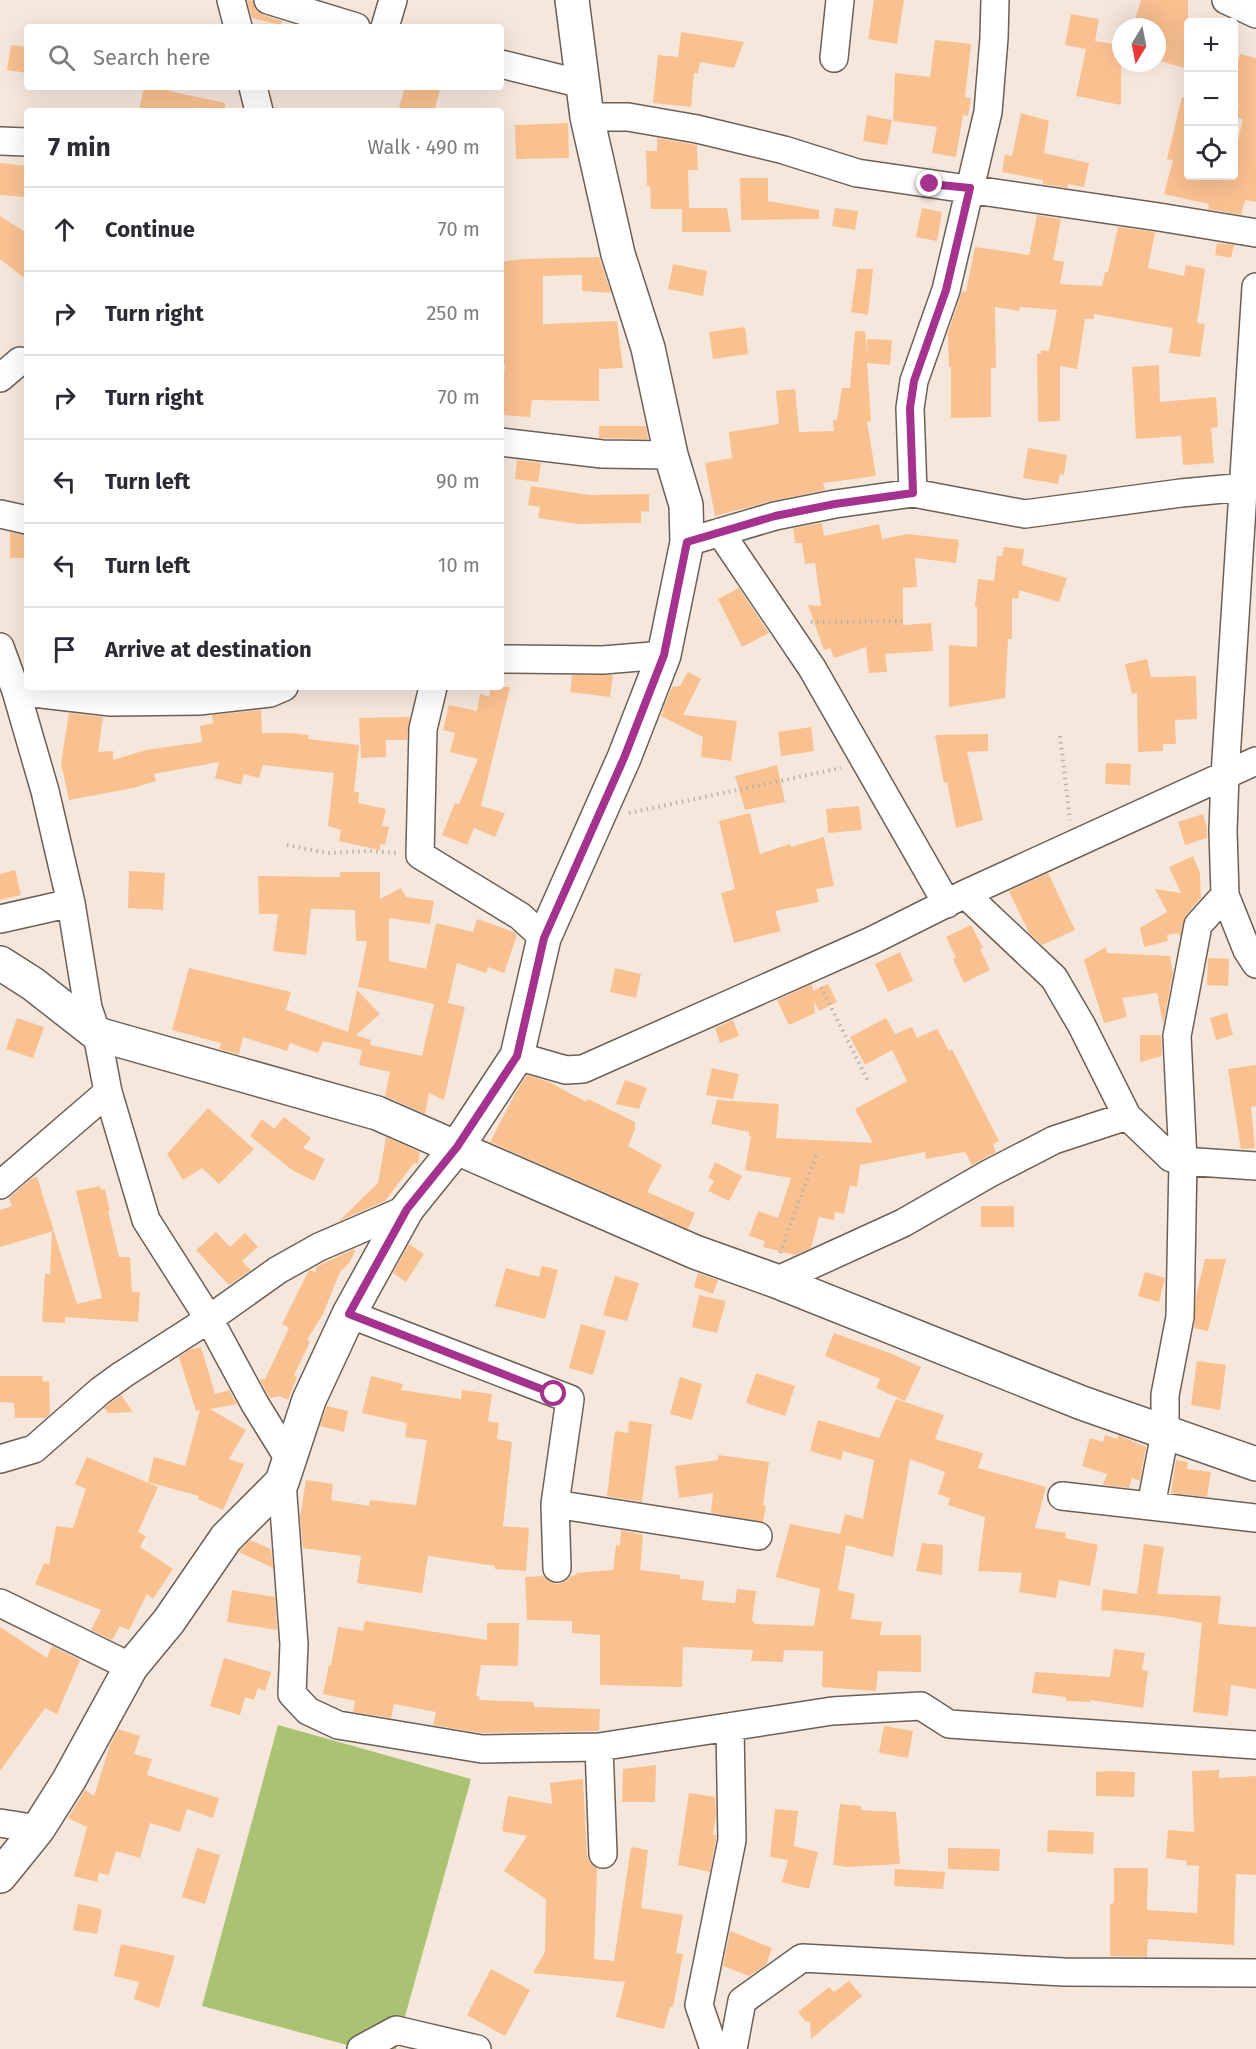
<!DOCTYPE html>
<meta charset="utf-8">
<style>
body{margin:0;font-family:"Fira Sans",sans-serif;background:#f2f2f3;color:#2b2b33}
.controls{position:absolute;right:18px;top:18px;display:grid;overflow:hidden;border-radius:6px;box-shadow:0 6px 24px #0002}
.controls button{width:54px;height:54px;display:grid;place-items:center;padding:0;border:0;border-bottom:2px solid #e1e1e2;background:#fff;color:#2b2b33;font:30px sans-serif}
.compass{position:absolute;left:1112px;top:18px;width:54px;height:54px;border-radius:50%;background:#fff;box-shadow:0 6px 24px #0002;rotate:190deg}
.stop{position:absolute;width:18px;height:18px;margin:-14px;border:4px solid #a4328e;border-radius:50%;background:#fff}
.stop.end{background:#a4328e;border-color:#fff;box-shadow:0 2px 6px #0008}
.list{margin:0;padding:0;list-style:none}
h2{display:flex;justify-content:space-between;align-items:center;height:78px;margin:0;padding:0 24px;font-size:26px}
h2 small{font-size:20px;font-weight:400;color:#7c7c81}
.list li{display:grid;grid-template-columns:39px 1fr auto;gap:18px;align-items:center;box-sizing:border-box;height:84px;padding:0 24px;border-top:2px solid #e1e1e2}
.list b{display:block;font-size:22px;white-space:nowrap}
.list em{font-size:20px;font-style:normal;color:#7c7c81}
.icon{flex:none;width:33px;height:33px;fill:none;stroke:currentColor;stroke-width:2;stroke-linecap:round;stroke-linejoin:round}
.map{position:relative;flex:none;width:1256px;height:2049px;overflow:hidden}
.search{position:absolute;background:#fff;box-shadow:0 6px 24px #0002;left:24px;top:24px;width:480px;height:66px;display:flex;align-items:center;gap:15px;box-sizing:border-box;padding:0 21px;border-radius:6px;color:#7c7c81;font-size:22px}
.panel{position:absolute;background:#fff;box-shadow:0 6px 24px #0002;left:24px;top:108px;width:480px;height:582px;border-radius:6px}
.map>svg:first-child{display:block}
.green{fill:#a9c372}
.building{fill:#fac190}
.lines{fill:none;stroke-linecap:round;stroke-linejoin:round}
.minor-casing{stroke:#6c6056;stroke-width:30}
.tertiary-casing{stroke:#6c6056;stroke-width:36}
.path{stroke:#bcb0a7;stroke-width:4;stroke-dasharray:1.5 4.5;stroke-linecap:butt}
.minor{stroke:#fff;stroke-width:27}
.tertiary{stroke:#fff;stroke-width:33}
.route{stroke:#a4328e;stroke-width:8}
</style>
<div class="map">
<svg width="1256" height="2049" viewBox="0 0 1256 2049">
<rect width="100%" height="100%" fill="#f6e7dc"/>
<path class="green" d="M278,1725L471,1779L396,2049H362L202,2006Z"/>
<path class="building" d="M247,0L253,1L256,10L263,15L282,21L281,25L252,18Z
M874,0H904L897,44L868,39Z
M1141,0H1188V69L1157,60V27H1133Z
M1071,14L1099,19L1095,41L1121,45V105L1076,96L1086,49L1065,45Z
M681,32L744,42L734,68L700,62L698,73H694L691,107L653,103L658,55L678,57Z
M935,40L971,44L965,97L971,98L968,116L963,115L956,157L932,153L937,127L893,121L895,73L930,77Z
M11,45L27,47V73L7,70Z
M1240,54L1256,58V202L1245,200L1241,215L1208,209L1209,204L1164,194L1173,160L1167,159L1182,97L1188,98V176H1233V161L1243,119L1236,118L1239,105L1233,103V83Z
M144,87H170L169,91L225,103V111H139Z
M405,87H441L434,111H398Z
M1021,113L1049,121L1044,153L1089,163L1084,187L1068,184L1067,188L1043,184V180L1002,172L1005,155L1012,156Z
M867,115L892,120L887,145L863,141Z
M568,123L569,158L516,159L515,125Z
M657,138L697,145L698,170H688L689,208H727L731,232H682V209H651L650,186H647L646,151H657Z
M0,163L27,166V197L0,195Z
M740,178H768V201L819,210V219L741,220Z
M835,208L858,211L855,230L832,226Z
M922,208L942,212L937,241L916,237Z
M1037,215L1061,219L1053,260L1064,262L1060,284L1102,286L1105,272H1108L1118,227L1155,232L1148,268L1184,276L1186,265L1205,269L1197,323L1205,324L1200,357L1169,353L1173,328L1094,314V319H1085L1077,369L1060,366V421L1038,422L1037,354H1041V350L1049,351L1057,310L1020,307L1019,311L995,307L996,368H991V417L951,418V367H949L948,336H947L962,291L966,292L975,247L1029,255Z
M0,216L27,233V280L0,259Z
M1217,243L1234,245L1231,258L1215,255Z
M599,257L611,293L582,291V275L543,276V324L617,321L623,368L599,369V401L532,400L530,417L501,415L505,365H502L501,352V262L522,259Z
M673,264L707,271L703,296L668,289Z
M857,269H873L868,315L851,312Z
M745,327L748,354L713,359L709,332Z
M855,331H865L867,352V339L892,340L890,365L867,363L871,421L867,422L876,476L823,483L825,490L772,501L715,516L705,463L732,458L729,432L779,424L776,391L795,389L799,432L834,431L833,420H837L842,388H850Z
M1159,365L1160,402L1216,397L1218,427L1211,428L1214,463L1183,465L1181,436L1136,439L1132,367Z
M599,426H646L648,439L599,438Z
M1028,448L1067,455L1064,475L1060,474L1058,484L1023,478Z
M517,460L541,463L538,482L515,479Z
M531,486L589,495L649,494V512L641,511V523L577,524L538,518L540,507L528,505Z
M822,523L824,536L879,524L882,539L908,534L959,540L956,563L915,558L917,587L903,588V625L931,623L933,651L885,654L887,672L869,673L866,647L834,658L830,648L824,650L808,605L821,606L815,563L805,564L802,543H795L793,528Z
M10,532L27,535V558H10Z
M1004,547L1024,549L1022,565L1067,578L1059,602L1019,590L1018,599L1012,598V639H1008L1005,698L949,707V645L977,647V607L975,606L978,579L994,581L997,556H1002Z
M739,588L769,633L742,647L718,599Z
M1147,659L1151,677L1196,676L1197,719L1175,720L1176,744H1163V751L1138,752L1137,693L1132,694L1125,664Z
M688,672L701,679L683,715L737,721L731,761L701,757L703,737L661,716L662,713L665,712L662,711L672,687L680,686Z
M572,675H613L610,697L570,692Z
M491,687H510L481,806L505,813L495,837L474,828L467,845L442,835L455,803L459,804L478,759L450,752L455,733L443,730L449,705L477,711L480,694L489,697Z
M261,710L262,733H290L309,735L308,739L359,745L354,792H359L358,803L386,809L382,826L389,827L385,845L380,844V850L339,841L341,830L328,826L334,773L263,765L259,778L244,774L241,785L215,778L219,762L154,774L156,781L133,788L69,800L61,763L69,713L103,717L98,752L113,751V760L146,750L202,742L200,726L213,723L212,715Z
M410,717L407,740H386V757L361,758L359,718Z
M811,727L814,751L781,756L778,732Z
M988,734V751L967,752L983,820L956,828L947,782L944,783L935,735Z
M1106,763L1131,764L1130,785L1105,784Z
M777,765L785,802L745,810L735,776Z
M859,806L862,830L828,833L826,809Z
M750,813L760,854L790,844L791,847L824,837L834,886L816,889L819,902L775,911L781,931L734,943L721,893L735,889L719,821Z
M1203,814L1207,828V838L1185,845L1178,822Z
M1193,856L1200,873L1201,898L1186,915L1180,937L1178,933L1167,935L1168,941L1144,947L1140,928L1167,912L1155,889L1181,893L1169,867Z
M15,870L21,895L0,900V874Z
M129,871L165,873L163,910L128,908Z
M340,872H380V899L401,888L406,897L434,901L430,924L389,918V961L426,969L436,923L473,932L477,919L514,932L517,935L504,973L488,967L486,973L457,963L448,1003L465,1007L444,1100L429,1093L425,1114L385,1096L390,1072L359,1065L362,1050L323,1041L318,1053L290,1043L287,1051L243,1037L239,1054L219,1049L221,1043L172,1030L189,968L291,992L286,1010L348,1032L357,990L380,1014L356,1035L371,1040L370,1045L422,1056L434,1004L358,987L367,941H356L355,910L311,909L306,955L273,951L278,914H259L258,876L340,877Z
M1048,873L1075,930L1042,945L1029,933L1009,891Z
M971,925L983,948L980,949L990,970L964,983L953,959L956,958L946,937Z
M1106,947L1107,953L1170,956L1173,973L1163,1024L1157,993L1122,998L1127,1017L1104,1023L1084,960Z
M900,952L913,981L888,992L875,964Z
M1208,958L1229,959L1228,986L1207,985Z
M615,968L641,974L636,998L610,992Z
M812,984L813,991L828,984L837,1002L819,1011L814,1001L815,1013L789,1025L777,1000Z
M1227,1013L1233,1035L1216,1040L1210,1018Z
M17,1018L44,1027L33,1058L6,1049Z
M886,1018L895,1034L912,1027L917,1038L937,1029L949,1051L952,1049L999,1141L993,1144L996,1152L972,1165L965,1152L926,1159L925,1152L860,1165L857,1187L850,1185L844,1214L835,1212L834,1220L819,1217L811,1248L795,1255L763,1247L765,1241L749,1236L758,1211L778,1218L791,1178L745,1170L751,1136H749V1132L711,1124L717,1100L779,1104L776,1138L873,1143L855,1109L907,1081L892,1050L865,1065L850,1037Z
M733,1020L739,1036L720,1043L715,1028Z
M1140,1035H1161L1162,1056L1140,1062Z
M1256,1065V1106L1251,1107L1255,1148L1241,1149L1228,1069Z
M712,1068L739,1074L733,1099L706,1095Z
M527,1075L549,1082L586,1102L588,1099L635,1122V1129L628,1146L662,1165L647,1192L695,1213L688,1229L490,1142L516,1092Z
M625,1080L647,1088L639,1109L616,1104Z
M208,1108L254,1149L219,1184L202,1168L183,1180L167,1154Z
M284,1117L311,1138L303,1148L325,1159L314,1181L292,1170L250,1136L262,1119L274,1129Z
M386,1137L420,1152L418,1164L414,1163L385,1201L339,1221L378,1183Z
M715,1162L742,1176L729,1201L708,1191L714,1181L708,1178Z
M37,1177L54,1231L0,1247V1210L12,1206L9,1198L31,1179Z
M100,1186L101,1190L105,1189L110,1211H108L119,1257H130L132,1292H140L138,1322L65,1317V1323L42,1322L45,1274H50L52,1232H54L77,1304L102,1298L76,1191Z
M981,1206H1014V1227H981Z
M216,1232L230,1247L245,1233L258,1247L242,1261L251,1270L229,1285L196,1250Z
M409,1244L424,1254L406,1282L393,1273Z
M354,1249L355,1251L350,1262L340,1272L323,1314L307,1340L310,1342L294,1375L297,1377L288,1400L279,1396L270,1398L260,1380L265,1379L289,1328L282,1324L309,1270L316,1272V1267Z
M1205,1259H1226L1208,1331L1194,1328L1196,1296Z
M542,1266L558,1270L545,1319L495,1306L506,1268L539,1277Z
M1145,1272L1165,1278L1159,1302L1138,1296Z
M698,1273L718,1280L713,1294L694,1287Z
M615,1276L639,1283L627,1321L603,1315Z
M699,1295L726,1301L717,1333L692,1327Z
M581,1324L606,1331L593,1375L569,1368Z
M834,1333L892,1354L921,1367L905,1401L876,1388L880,1379L825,1356Z
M201,1347L215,1394L229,1390L237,1404L210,1409L246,1430L229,1459L244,1464L223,1510L198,1499L199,1496L148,1482L154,1457L185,1466L200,1410L196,1411L179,1357L189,1350Z
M1197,1361L1226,1365L1220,1410L1191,1405Z
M756,1373L795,1386L785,1416L746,1403Z
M0,1376H42L43,1382L49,1381L50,1414L45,1418H15L14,1403L0,1402Z
M371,1376L403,1384L401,1390L461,1399L462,1390L492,1394L488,1421L499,1423L497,1439L512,1442L503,1526L529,1528L526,1571L495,1569V1566L428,1556L422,1593L357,1583L361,1556L303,1548L300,1517L306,1480L333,1484L331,1500L369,1506L370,1500L416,1505L427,1440L405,1437L407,1423L362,1413Z
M680,1377L702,1384L692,1420L670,1414Z
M121,1395L133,1412L108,1413L104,1408Z
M896,1399L944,1415L935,1439L983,1453L978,1468L1046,1487L1035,1528L1066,1533L1065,1538L1098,1545L1090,1586L1059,1580L1056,1598L1019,1592L1022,1573L978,1571L985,1517L948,1505L950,1498L938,1494L945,1472L910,1459L893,1557L846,1545L838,1590L855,1594L851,1619L882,1622L880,1635H921V1672L878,1671L876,1691L822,1687L823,1651L784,1650L783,1662L751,1661L753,1650L683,1647L682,1687L600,1685V1635L572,1633V1621L527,1620L525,1577L544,1576L550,1582L558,1584L566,1581L571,1576L577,1575L576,1573L613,1570L616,1545L620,1546L621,1530L643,1535L640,1570L680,1575V1579L704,1581L702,1600L735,1603L737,1589L756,1591L752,1621H754V1624L814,1626L820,1589L776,1577L790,1524L840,1534L845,1514L863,1519L874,1460L843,1451L841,1460L810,1451L818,1420L879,1438Z
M327,1406L348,1411L344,1432L320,1426Z
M629,1421L652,1424L642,1502L607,1496L615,1431L628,1433Z
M1105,1435L1117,1439L1118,1435L1146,1447L1140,1481L1132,1478L1129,1488L1103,1485L1107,1474L1082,1466L1090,1438L1103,1442Z
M718,1455L769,1462L763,1505L766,1506L763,1522L711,1513L713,1493L679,1498L675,1466L718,1460Z
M87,1457L158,1487L138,1532L146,1536L140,1547L173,1569L153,1599L147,1594L129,1630L120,1626L112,1640L91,1630L101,1610L35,1584L44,1563L49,1565L56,1526L73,1528L86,1489L75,1484Z
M1176,1460L1188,1462L1187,1469L1211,1472L1207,1497L1171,1493Z
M250,1540L271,1549L273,1568L239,1552Z
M922,1543L943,1545L942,1575L916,1571Z
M1144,1544L1164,1547L1157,1594L1221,1596L1218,1624L1256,1627V1689L1231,1685L1228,1716L1193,1712L1202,1623L1163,1616L1101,1610L1103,1589L1137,1594Z
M232,1590L275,1597L277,1630L227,1622Z
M365,1621L487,1640V1623H519L518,1666L481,1665L476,1696L480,1697L479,1700L534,1702V1707L600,1709L599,1731L480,1733L433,1725L436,1712L394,1704L391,1718L353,1712L355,1701L323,1694L329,1665H331L338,1627L363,1631Z
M0,1627L47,1658L52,1646L80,1660L57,1714L45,1708L0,1771Z
M1114,1649L1145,1653L1142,1670L1148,1671L1143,1708L1090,1700V1702L1066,1701V1697L1032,1693L1035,1672L1110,1677Z
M224,1658L271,1672L265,1691L258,1688L254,1700L245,1697L240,1715L210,1706Z
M884,1726L913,1731L908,1758L879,1753Z
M118,1729L140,1736L134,1754L152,1759L147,1775L219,1798L213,1818L187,1809L180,1832L150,1823L140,1858L116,1851L109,1875L99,1873L97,1882L74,1876L87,1827L68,1818L85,1790L94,1796L110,1745Z
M656,1765L655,1802H622L623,1769Z
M1219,1770V1778L1256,1776V1875L1236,1874L1234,1945L1148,1939L1147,1957L1110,1956V1904L1114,1903V1868H1148L1147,1910L1197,1913L1199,1866L1186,1865L1187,1861L1166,1858L1168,1830L1194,1832L1192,1771Z
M1108,1771L1135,1772L1134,1797L1096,1796V1772Z
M583,1779L587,1855L590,1863L597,1868L594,1959L614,1961L631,1847L648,1850L641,1908L683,1915L676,1953L683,1954L673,2007H670L664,2029L616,2017L625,1982L533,1973L545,1952L546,1899L504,1871L527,1836L502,1831L508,1796L552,1804L550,1783Z
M689,1793L715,1797L716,1815L713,1835H716V1839L710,1872L678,1865Z
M840,1804L861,1806V1810L896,1812L900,1864L847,1867L833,1865Z
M775,1809L798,1811L794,1846L818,1852L809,1889L782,1882L788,1860L770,1857Z
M1048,1830L1094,1832L1093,1854L1047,1852Z
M197,1848L220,1855L205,1904L182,1897Z
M948,1848L1000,1849L999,1871L948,1869Z
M895,1869L945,1872L943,1889L894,1886Z
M78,1904L102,1909L97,1934L73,1930Z
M730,1931L772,1948L766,1965L749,1976L723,1966Z
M121,1944L175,1956L159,2008L134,1999L139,1982L114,1976Z
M491,1969L530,1990L505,2036L467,2015Z
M849,1981L862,1996L811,2039L810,2022H806L798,2012L829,1987L834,1992Z"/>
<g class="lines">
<defs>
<path id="minor" d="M231,0L238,27
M268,0L356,27
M1226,0L1256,14
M385,27L393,0
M834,58L840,0
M501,64L582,84
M253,87L259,111
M587,117H628L697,129L784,150L857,173L1159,217L1256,233
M0,141L27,142
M0,378L20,361L27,362
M501,442L602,454L671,455
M913,493L910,408L914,381L946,290L988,112L994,38L995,0
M0,514L27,520
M720,532L812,668L947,904
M687,542L775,516L835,504L913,493L1025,514L1181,493L1256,486
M0,647L16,691L45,791L71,903L88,1008L97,1034L108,1092L146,1220L209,1319L255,1404L289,1459
M501,659L603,660L664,655
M433,687L423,729L420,855L520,916L544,938
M16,691L111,702L199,701L270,693L284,687
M965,894L1054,978L1082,1026L1127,1116L1171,1158L1183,1161L1256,1166
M1225,895L1247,950L1256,964
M0,919L71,903
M517,1056L566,1070L583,1069L871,941L965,894L1256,761
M0,1185L108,1092
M776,1281L903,1223L990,1173L1054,1140L1127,1116
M349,1314L570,1399L555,1504L557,1568
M0,1459L34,1449L100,1391L122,1375L209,1319L278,1270L319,1247L407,1209
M282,1482L294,1644L292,1694L308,1711L338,1725L482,1749L599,1747L832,1711L921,1706L949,1724L1256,1745
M1062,1496L1256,1518
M555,1504L758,1536
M1151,1506L1165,1433V1395L1180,1317L1183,1161L1177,1036L1198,925L1225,895L1223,831L1225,775L1256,287
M0,1603L131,1667
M599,1747L603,1854
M0,1823L38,1829
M361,2049L396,2030L477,2049
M714,2049L699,2005L732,1840L730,1727
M733,2049L742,2001L802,1958L1064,1972L1256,1973"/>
<path id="tertiary" d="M0,963L33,984L97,1034L377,1113L695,1252L776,1281L1082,1403L1256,1464
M0,1876L38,1829L69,1780L131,1667L169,1621L226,1538L282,1482L309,1400L349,1314L407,1209L457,1147L517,1056L544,938L624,758L664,655L687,542L686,505L671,455L648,348L618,254L587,117L572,0"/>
</defs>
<use href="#minor" class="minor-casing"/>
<use href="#tertiary" class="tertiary-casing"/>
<path class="path" d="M811,622L906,621
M1060,736L1070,820
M629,813L841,768
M287,845L327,853L370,851L398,853
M821,987L869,1083
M780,1253L817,1153"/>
<use href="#minor" class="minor"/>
<use href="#tertiary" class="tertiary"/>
</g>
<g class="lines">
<path class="route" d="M554,1394L349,1314L407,1209L457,1147L517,1056L544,938L624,758L664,655L687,542L775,516L835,504L913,493L910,408L914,381L946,290L970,188L930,184"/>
</g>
</svg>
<div class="controls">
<button>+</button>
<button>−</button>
<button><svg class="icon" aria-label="locate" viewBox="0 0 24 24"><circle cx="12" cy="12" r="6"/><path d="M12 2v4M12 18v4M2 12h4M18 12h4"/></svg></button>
</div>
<svg class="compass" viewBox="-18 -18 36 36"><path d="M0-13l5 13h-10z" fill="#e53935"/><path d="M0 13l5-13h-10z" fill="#7c7c81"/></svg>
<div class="stop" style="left:554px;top:1394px"></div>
<div class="stop end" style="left:930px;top:184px"></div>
<div class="search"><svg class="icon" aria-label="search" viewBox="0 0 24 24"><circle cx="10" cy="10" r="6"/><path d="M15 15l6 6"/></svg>Search here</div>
<section class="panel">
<h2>7 min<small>Walk · 490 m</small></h2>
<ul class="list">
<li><svg class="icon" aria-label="ahead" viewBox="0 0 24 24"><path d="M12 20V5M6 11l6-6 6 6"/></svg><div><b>Continue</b></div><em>70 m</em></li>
<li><svg class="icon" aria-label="right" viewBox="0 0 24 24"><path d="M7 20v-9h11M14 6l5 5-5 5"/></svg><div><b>Turn right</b></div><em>250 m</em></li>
<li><svg class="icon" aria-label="right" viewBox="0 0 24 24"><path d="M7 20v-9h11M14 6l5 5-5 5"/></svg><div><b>Turn right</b></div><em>70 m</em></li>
<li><svg class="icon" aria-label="left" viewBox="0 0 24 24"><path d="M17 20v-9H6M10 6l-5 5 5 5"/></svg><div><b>Turn left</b></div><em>90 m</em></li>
<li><svg class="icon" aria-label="left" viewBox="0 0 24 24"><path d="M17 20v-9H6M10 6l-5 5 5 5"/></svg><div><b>Turn left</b></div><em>10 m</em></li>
<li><svg class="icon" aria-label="arrive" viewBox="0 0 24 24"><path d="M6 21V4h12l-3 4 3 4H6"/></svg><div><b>Arrive at destination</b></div></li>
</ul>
</section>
</div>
